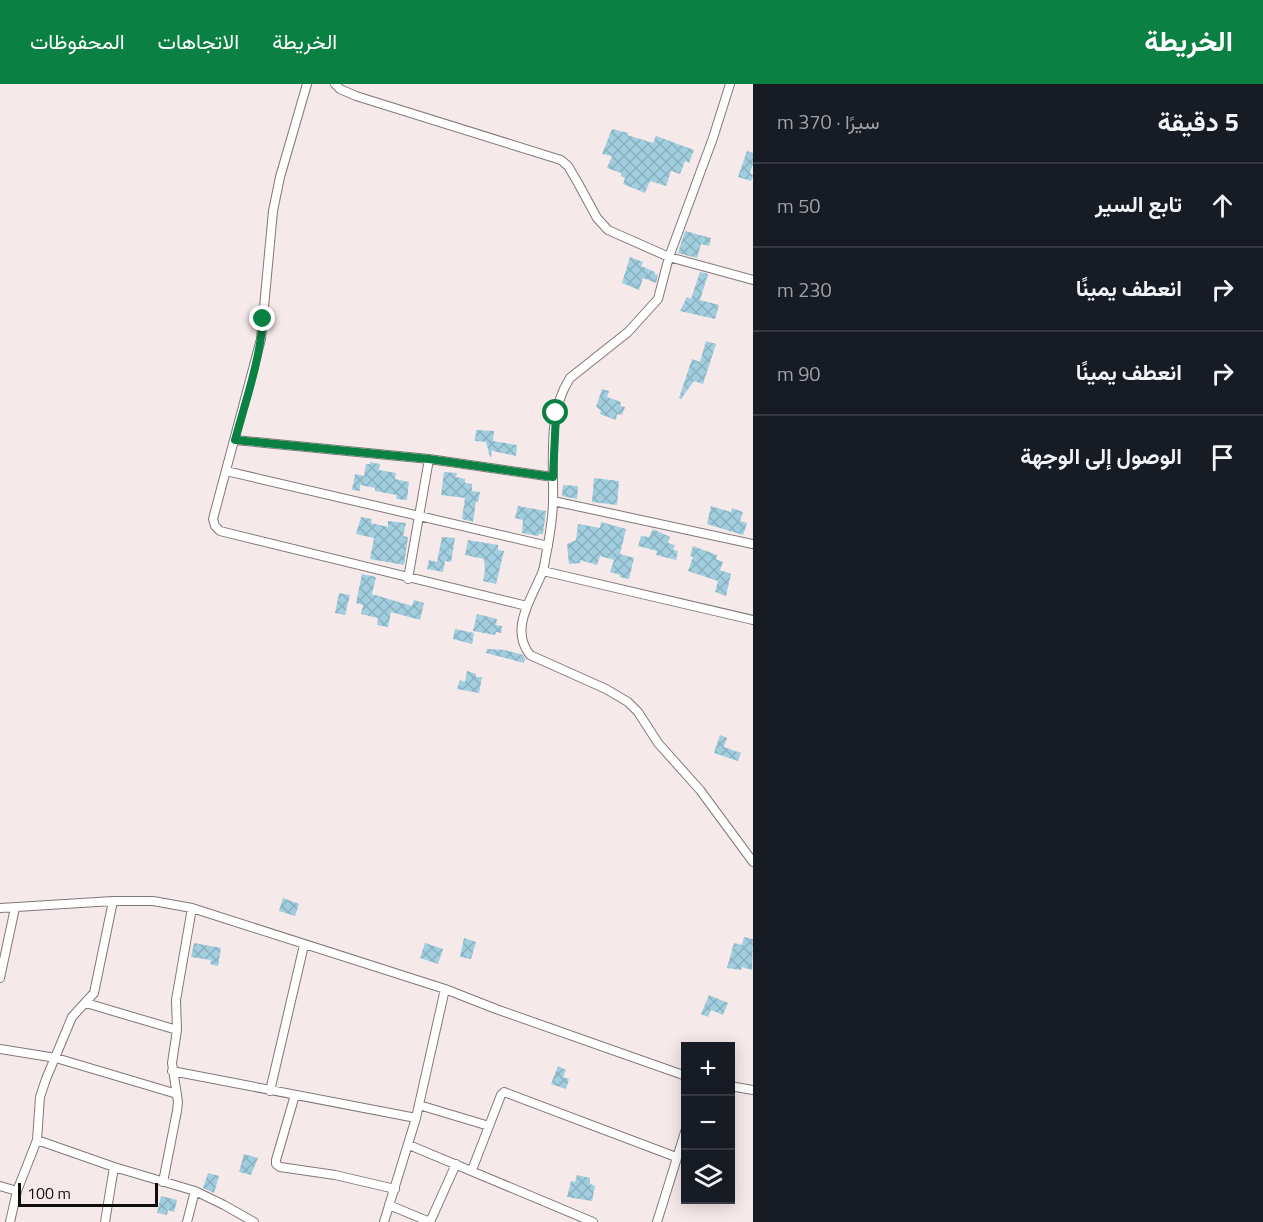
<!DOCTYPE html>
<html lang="ar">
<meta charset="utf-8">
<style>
body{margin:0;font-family:"Titillium Web",Vazirmatn,sans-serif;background:#20242c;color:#f1f3f6;direction:rtl}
.controls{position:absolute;right:18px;bottom:18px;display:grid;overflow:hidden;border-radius:0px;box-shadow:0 3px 15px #0003}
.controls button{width:54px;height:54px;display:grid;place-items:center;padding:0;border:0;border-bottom:2px solid #363941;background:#171b24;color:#f1f3f6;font:30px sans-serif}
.scale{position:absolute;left:18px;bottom:15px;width:140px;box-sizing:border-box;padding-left:6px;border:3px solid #110d0d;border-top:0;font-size:16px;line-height:21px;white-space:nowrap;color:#110d0d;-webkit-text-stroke:4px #f6e9ea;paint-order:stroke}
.stop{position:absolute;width:18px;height:18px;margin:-14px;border:4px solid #0b8043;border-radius:50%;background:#fff}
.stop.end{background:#0b8043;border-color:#fff;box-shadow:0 2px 6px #0008}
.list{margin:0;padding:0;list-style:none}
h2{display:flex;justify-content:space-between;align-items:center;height:78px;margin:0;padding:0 24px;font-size:26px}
h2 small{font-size:20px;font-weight:400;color:#9ea1a6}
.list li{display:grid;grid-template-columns:39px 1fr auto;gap:18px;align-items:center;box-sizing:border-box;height:84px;padding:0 24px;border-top:2px solid #363941}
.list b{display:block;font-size:22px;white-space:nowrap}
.list em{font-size:20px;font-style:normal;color:#9ea1a6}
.icon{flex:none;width:33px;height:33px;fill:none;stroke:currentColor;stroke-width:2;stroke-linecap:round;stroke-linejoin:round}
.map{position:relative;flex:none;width:753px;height:1138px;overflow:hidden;direction:ltr}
header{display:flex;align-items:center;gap:36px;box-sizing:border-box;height:84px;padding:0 30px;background:#0b8043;color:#fff}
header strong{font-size:28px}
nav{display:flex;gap:33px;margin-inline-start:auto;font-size:21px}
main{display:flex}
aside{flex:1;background:#171b24}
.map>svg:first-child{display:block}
.building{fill:url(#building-cross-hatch)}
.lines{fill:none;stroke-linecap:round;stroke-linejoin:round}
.minor-casing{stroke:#827777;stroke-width:10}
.minor{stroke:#fff;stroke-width:8}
.route{stroke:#0b8043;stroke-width:8}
</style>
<header>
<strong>الخريطة</strong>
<nav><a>الخريطة</a><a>الاتجاهات</a><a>المحفوظات</a></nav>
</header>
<main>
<aside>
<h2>5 دقيقة<small>سيرًا · 370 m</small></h2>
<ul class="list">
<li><svg class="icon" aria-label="ahead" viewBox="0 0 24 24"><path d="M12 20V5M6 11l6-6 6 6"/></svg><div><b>تابع السير</b></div><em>50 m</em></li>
<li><svg class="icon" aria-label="right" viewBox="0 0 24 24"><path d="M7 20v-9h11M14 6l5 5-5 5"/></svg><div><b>انعطف يمينًا</b></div><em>230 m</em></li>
<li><svg class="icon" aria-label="right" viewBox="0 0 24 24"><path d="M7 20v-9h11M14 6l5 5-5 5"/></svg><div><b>انعطف يمينًا</b></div><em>90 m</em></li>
<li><svg class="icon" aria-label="arrive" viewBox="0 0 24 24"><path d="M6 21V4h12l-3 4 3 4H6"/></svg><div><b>الوصول إلى الوجهة</b></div></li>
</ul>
</aside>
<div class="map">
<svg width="753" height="1138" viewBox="0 0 753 1138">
<defs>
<pattern id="building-cross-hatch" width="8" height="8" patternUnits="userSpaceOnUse" patternTransform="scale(1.5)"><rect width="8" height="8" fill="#a0cedf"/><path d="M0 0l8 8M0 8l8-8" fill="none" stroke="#89b0be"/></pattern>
</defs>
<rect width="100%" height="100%" fill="#f6e9ea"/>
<path class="building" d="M612,45L628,49L627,51L653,59L656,52L694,66L689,79L685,77L680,90L671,87L666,102L650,97L645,109L623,100L625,94L621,92V89L607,84L612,72L602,70Z
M747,67L753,69V80L750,89L753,91L751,97L738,93Z
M685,147L711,154L709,162L701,160L697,174L678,169Z
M630,173L643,178L641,182L655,188V190L658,191L656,199L643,194L639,206L622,199Z
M700,188L708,190L700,216L719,221L715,235L680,227L687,213L691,215Z
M706,257L716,260L703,300L694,297L681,315L679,314L692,275L700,278Z
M602,305L609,307L607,313L621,318L620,322L625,323L622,331L617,330L616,336L600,330L601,326L596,323Z
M476,346L494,347L493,357L517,361L516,372L493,367L492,365L491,373H490L486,358L475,357Z
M370,378L380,380L379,386L396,389L395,395L409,398L407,416L396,415L397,411L375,407V404L360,401V407L352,406L355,390L364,392L366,380H370Z
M444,388L457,389L456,393L465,395V399L472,400V407L480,408L478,418L476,417L473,438L462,435L465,414L441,411Z
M594,394L619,397L617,421L592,418Z
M563,401L578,402L577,415L562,412Z
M518,422L546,427L543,450H539L538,452L522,449L523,436L515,434Z
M711,422L731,428L732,424L743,428L740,437L747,439L743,451L707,440Z
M361,433L372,435L371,439L388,443V437L406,439L403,452L408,453L404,481L370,475L374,454L356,450Z
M601,438L626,445L620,470L634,474L629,495L620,493V491L610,488L614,476L600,472L597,481L580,476L581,479L569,480L567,460L576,456L578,440L600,444Z
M653,445L670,453L668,459L675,461L673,466L678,467L676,476L656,471L657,467L638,462L641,452L649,453Z
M442,453L455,454L451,478L445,477L443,488L427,485L429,476L437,478Z
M468,456L498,461V466L504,467L496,500L483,497L485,486L484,475L465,471Z
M693,462L717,471L716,475L723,478L720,486L731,490L726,512L715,508L718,497L688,487L693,473L690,472Z
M362,490L376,493L372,510L412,522L414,516L424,519L420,536L391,528L388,543L377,541L378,534L361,530L363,521L356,519Z
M339,509L350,511L345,531L335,529Z
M477,530L497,535L496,541L502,542L501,549L496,548L495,551L473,547Z
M455,545L474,549L472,560L453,555Z
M487,565L505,566L523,571L525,575L524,579L486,569Z
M467,587L476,590V593H482L479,609L457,605L460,596L465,598Z
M720,651L727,654L724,663L741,669L738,677L714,669Z
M283,814L299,820L295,832L279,827Z
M744,853L753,855L752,886L742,883L741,886L727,884L734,859L742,861Z
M464,854L476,858L471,875L460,873Z
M194,859L221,864L218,882L210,880L211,876L191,873Z
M425,859L443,865L438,880L420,874Z
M709,911L728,919L723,931L711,926L708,933L701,930Z
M558,982L566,986L563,993L569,995L566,1005L551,1000Z
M244,1070L258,1074L251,1091L239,1088Z
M208,1089L219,1092L214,1109L203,1104Z
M577,1091L590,1094V1100L595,1102L592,1117L567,1113L571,1097L575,1098Z
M161,1112L177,1116L174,1128L168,1126L167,1131L157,1129Z"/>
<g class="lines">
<defs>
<path id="minor" d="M307,0L280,93L273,127L261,255L213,435L215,442L220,447L527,522
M335,0L340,5L356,12L561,76L568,82L578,99L597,134L608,146L669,173L753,196
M730,0L713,54L669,173L658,215L628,248L570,294C547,329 554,376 553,416C553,432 550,450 547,466C545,474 545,482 542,489C532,514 509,545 530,571L606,605L628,618L638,628L658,659L700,706L753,778
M235,356L429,375L553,393
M226,387L548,462
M553,417L753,460
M543,487L753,536
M408,495L429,375
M0,824L113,817H153L192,824L445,905L496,925L686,992
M0,894L15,824
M86,919L177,946
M0,965L56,974L177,1010
M172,987L416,1034
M730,1002L753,1006
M270,1007L304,861
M295,1011L276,1076V1080L280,1083L335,1091L395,1105
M419,1021L489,1042
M37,1056L114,1083L195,1107L224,1121L254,1138
M409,1061L593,1138
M472,1086L501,1011L504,1008L676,1073
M163,1098L177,1027L178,1018L172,979L177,946L176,916L192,824
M0,1102L17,1107
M389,1121L430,1138
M10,1138L17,1107L37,1056L40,1013L46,995L72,933L94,909L113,817
M105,1138L114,1083
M187,1138L195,1107
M384,1138L416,1034L445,905
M430,1138L456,1080
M657,1138L686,1045"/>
</defs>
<use href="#minor" class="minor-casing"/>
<use href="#minor" class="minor"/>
</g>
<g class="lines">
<path class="route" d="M263,235C260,276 246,316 235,356L429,375L553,393L556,329"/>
</g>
</svg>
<div class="controls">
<button>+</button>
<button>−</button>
<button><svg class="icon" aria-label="layers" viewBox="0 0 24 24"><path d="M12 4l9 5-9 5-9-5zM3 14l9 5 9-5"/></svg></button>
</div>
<div class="scale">100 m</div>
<div class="stop" style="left:556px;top:329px"></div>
<div class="stop end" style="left:263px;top:235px"></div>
</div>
</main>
